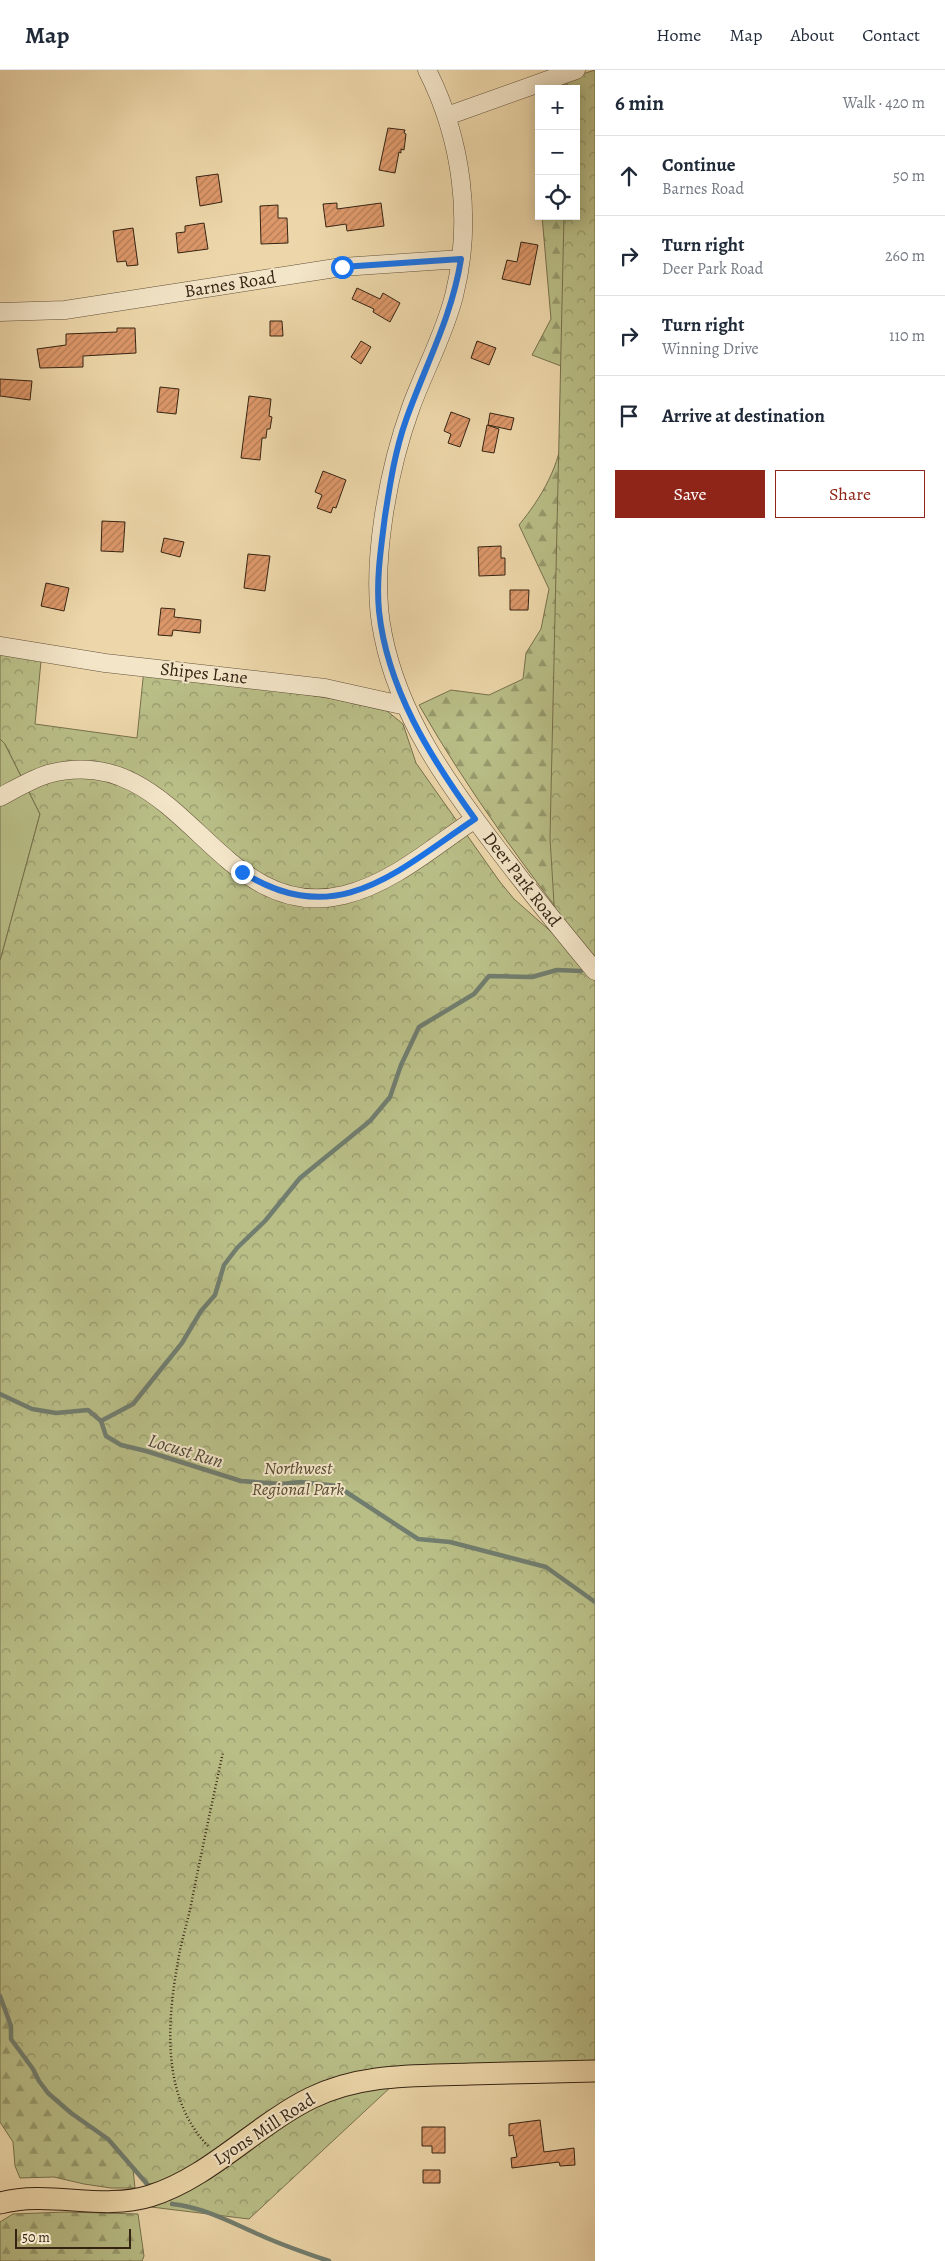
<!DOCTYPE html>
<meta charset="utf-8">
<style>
body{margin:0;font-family:Alegreya,serif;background:#f2f2f3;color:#1f2937}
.controls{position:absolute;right:15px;top:15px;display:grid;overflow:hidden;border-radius:0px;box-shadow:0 2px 12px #0003}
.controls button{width:45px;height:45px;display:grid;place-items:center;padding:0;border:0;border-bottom:1px solid #e0e1e3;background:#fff;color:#1f2937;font:25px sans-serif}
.scale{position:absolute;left:15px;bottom:12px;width:116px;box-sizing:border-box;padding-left:5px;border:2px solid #352413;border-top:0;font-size:14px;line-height:18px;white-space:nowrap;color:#352413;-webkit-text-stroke:4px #f3e5c8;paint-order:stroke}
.stop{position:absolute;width:15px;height:15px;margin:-11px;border:4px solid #1a73e8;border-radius:50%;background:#fff}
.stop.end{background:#1a73e8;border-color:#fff;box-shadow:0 1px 5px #0008}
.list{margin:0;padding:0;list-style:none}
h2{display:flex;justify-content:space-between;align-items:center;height:65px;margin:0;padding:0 20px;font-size:21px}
h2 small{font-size:16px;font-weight:400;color:#747a83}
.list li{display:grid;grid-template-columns:32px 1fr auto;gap:15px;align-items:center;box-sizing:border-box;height:80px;padding:0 20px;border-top:1px solid #e0e1e3}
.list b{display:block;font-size:19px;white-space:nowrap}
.list p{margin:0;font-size:16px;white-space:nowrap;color:#747a83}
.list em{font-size:16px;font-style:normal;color:#747a83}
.actions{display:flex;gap:10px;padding:15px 20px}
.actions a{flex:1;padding:11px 0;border:1px solid #8f2418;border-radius:0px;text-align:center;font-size:18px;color:#8f2418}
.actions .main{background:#8f2418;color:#fff}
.icon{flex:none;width:28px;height:28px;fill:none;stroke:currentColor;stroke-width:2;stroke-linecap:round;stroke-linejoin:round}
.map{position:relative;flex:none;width:595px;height:2191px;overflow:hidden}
header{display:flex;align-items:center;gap:30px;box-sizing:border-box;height:70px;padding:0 25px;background:#fff;border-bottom:1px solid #e0e1e3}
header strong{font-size:24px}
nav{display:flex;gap:28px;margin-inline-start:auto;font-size:18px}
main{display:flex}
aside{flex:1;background:#fff}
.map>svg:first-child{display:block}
.green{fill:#b9be87;stroke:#77714d}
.forest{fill:url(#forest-firs);stroke:#77714d}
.park{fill:url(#park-crowns);stroke:#77714d}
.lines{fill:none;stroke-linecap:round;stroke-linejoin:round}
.stream{stroke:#717d6e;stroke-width:4.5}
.building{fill:url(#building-hatch);stroke:#352413}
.minor-casing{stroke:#635139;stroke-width:19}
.major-casing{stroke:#352413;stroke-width:23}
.path{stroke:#352413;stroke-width:2.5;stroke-dasharray:1 2.5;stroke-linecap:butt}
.minor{stroke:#f3e5c8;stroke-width:18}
.major{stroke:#edd7aa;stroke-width:21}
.route{stroke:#1a73e8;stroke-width:6}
.labels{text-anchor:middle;stroke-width:4;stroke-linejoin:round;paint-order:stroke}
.street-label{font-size:18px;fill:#352413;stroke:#f3e5c8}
.park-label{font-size:18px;font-style:italic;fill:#564a30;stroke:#f3e5c8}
.water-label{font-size:19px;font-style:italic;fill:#4e4939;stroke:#f3e5c8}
</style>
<header>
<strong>Map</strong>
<nav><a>Home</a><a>Map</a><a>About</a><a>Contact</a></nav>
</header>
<main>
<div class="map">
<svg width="595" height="2191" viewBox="0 0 595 2191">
<defs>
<pattern id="forest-firs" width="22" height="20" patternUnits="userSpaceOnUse" patternTransform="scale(1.25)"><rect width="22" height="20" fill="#b9be87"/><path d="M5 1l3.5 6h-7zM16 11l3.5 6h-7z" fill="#979a6d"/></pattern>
<pattern id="park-crowns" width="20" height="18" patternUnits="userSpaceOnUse" patternTransform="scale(1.25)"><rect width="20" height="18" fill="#b9be87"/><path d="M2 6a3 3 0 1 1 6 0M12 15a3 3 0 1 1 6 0" fill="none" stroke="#979a6d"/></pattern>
<pattern id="building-hatch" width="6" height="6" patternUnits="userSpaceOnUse" patternTransform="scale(1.25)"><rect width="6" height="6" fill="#dd986a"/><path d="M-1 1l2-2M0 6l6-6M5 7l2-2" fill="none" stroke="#b47c56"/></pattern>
</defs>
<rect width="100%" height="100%" fill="#edd7aa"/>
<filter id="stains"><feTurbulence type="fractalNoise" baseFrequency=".004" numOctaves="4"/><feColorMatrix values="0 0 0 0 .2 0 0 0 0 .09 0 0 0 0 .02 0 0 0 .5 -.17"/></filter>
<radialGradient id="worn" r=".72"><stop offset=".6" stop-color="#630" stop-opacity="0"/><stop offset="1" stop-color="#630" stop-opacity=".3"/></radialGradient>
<path class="green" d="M0,669L5,674L40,744L0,891Z"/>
<path class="forest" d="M595,3L588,879C527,801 468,721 419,635L451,620L489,625L523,609L526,583L541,559L549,519L519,455C541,428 561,395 563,358C564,338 562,316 561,296L532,285L551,249L542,146H576V19L555,18Z
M0,1916L132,2089L135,2118H111L84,2114L54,2107L20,2108L15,2096L13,2072L0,2052Z
M66,2142L138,2144L144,2186L142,2191H0V2152L13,2144Z"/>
<path class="park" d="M595,0V1993L292,2027L260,2046L193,2096L166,2112L147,2114L108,2069L71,2043L48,2023L39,2011L33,1999L11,1969V1956L0,1926V891L40,744L5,674L0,669V584L41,591L35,654L137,668L144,599L334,629L387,641L403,654L416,693L500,812L514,829L556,866L550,768L564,146H576V19H567V9Z
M394,2014L249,2149L143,2136L320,2031Z"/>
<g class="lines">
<path class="stream" d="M0,1324L32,1339L56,1343L88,1340L101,1351L106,1366L121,1375L146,1381L241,1411L281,1414L301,1412L337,1416L418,1469L450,1472L546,1497L595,1532
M101,1351L133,1334L182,1273L201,1241L215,1225L224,1195L237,1178L265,1151L300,1108L370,1051L390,1027L401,995L419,957L474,924L489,906L532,907L557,900L581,901
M0,1926L11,1956V1969L33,1999L39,2011L48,2023L71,2043L108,2069L147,2114
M172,2134C206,2138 230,2152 260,2165C282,2175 305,2183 329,2191"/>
</g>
<path class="building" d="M388,58L405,60L404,63L406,64L404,80L401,79V83L399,82L395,103L379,100Z
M218,104L222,132L200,136L196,107Z
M337,133V139L381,133L384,156L347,161L346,154L326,157L323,134Z
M278,135V148H287L288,173L261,174L260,136Z
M204,153L208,179L178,183L176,163L185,162V156Z
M133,158L138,195L127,196L126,191L117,192L113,161Z
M521,172L538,175L530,215L502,209L507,190L517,192Z
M357,218L380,229L383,223L400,233L390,252L373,242L374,239L352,229Z
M270,251H282L283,266H270Z
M117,258H135L136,283L83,286V297L40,298L37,279L66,275V264L117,262Z
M361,271L371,277L361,294L351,287Z
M477,271L496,278L489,295L471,288Z
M0,309L32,311L30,330L0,326Z
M160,317L179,319L176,344L157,342Z
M249,326L271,329L269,346L272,347L270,359H267L266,368H262L260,390L241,388Z
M451,342L470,349L460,377L448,373L451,364L444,361Z
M490,343L514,348L511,360L488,355Z
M487,355L499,359L494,383L482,381Z
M323,401L346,410L336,438L333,437L331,443L317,438L322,425L315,422Z
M102,451L125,452L123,482L101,481Z
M164,468L184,472L180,487L161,482Z
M501,476V488H505V505L479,506L478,477Z
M248,484L270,486L265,521L244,518Z
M46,513L69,518L64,541L41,536Z
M510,520H529L528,540H510Z
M161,538L175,539L174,547L201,550L200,563L173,560L172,566L158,565Z
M540,2050L544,2082L574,2078L575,2095L560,2096L559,2092L512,2098L511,2088L517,2087L513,2065L509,2066V2054Z
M422,2057H445V2083H432V2076H422Z
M423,2100H440V2113H423Z"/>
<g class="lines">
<defs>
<path id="minor" d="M427,0C462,69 473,151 454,226C444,265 425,299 411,337C388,400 369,499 383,565C399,646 447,713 496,777C528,819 561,860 595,901
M447,46L576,0
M0,242L65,240L342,197L461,189
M0,576L105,593L325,618L406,636
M0,727C15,719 32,709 48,704C182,668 215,856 344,825C393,813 434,776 475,749"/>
<path id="major" d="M0,2133C49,2120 102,2141 150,2126C209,2108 256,2055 311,2028C361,2003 416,2006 470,2004C512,2003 553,2002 595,2001"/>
</defs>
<use href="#minor" class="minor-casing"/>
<use href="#major" class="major-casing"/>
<path class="path" d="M208,2076C161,2027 167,1952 178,1891C181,1872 187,1854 191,1835C201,1784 212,1733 223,1682"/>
<use href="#minor" class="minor"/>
<use href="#major" class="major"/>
</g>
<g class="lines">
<path class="route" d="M242,802C337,862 397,801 475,749C430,687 387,618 379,541C376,509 381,478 385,446C390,414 395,381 406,350C425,296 452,247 461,189L342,197"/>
</g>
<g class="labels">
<g class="street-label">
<text transform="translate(230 214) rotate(-9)" y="6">Barnes Road</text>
<text transform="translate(204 603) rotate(6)" y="6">Shipes Lane</text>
<text transform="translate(522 809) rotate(52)" y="6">Deer Park Road</text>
<text transform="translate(264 2059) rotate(-33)" y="6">Lyons Mill Road</text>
</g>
<g class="park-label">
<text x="298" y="1404">Northwest<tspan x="298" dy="21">Regional Park</tspan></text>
</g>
<g class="water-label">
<text transform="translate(186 1380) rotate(17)" y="7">Locust Run</text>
</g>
</g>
<rect width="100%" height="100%" filter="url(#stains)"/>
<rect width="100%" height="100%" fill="url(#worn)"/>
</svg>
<div class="controls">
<button>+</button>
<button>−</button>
<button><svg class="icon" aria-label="locate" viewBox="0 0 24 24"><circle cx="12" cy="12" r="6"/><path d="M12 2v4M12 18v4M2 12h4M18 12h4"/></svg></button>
</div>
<div class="scale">50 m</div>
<div class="stop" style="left:342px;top:197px"></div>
<div class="stop end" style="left:242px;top:802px"></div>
</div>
<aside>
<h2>6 min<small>Walk · 420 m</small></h2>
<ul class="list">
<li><svg class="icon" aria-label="ahead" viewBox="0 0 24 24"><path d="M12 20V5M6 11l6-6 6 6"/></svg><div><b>Continue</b><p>Barnes Road</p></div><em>50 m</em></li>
<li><svg class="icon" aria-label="right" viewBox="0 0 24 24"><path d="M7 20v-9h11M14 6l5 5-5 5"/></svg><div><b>Turn right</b><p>Deer Park Road</p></div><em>260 m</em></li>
<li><svg class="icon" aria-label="right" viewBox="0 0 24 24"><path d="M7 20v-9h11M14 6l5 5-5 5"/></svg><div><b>Turn right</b><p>Winning Drive</p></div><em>110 m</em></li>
<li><svg class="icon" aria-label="arrive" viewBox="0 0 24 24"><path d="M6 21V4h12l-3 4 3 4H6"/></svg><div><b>Arrive at destination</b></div></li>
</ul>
<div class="actions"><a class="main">Save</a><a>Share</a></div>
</aside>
</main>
